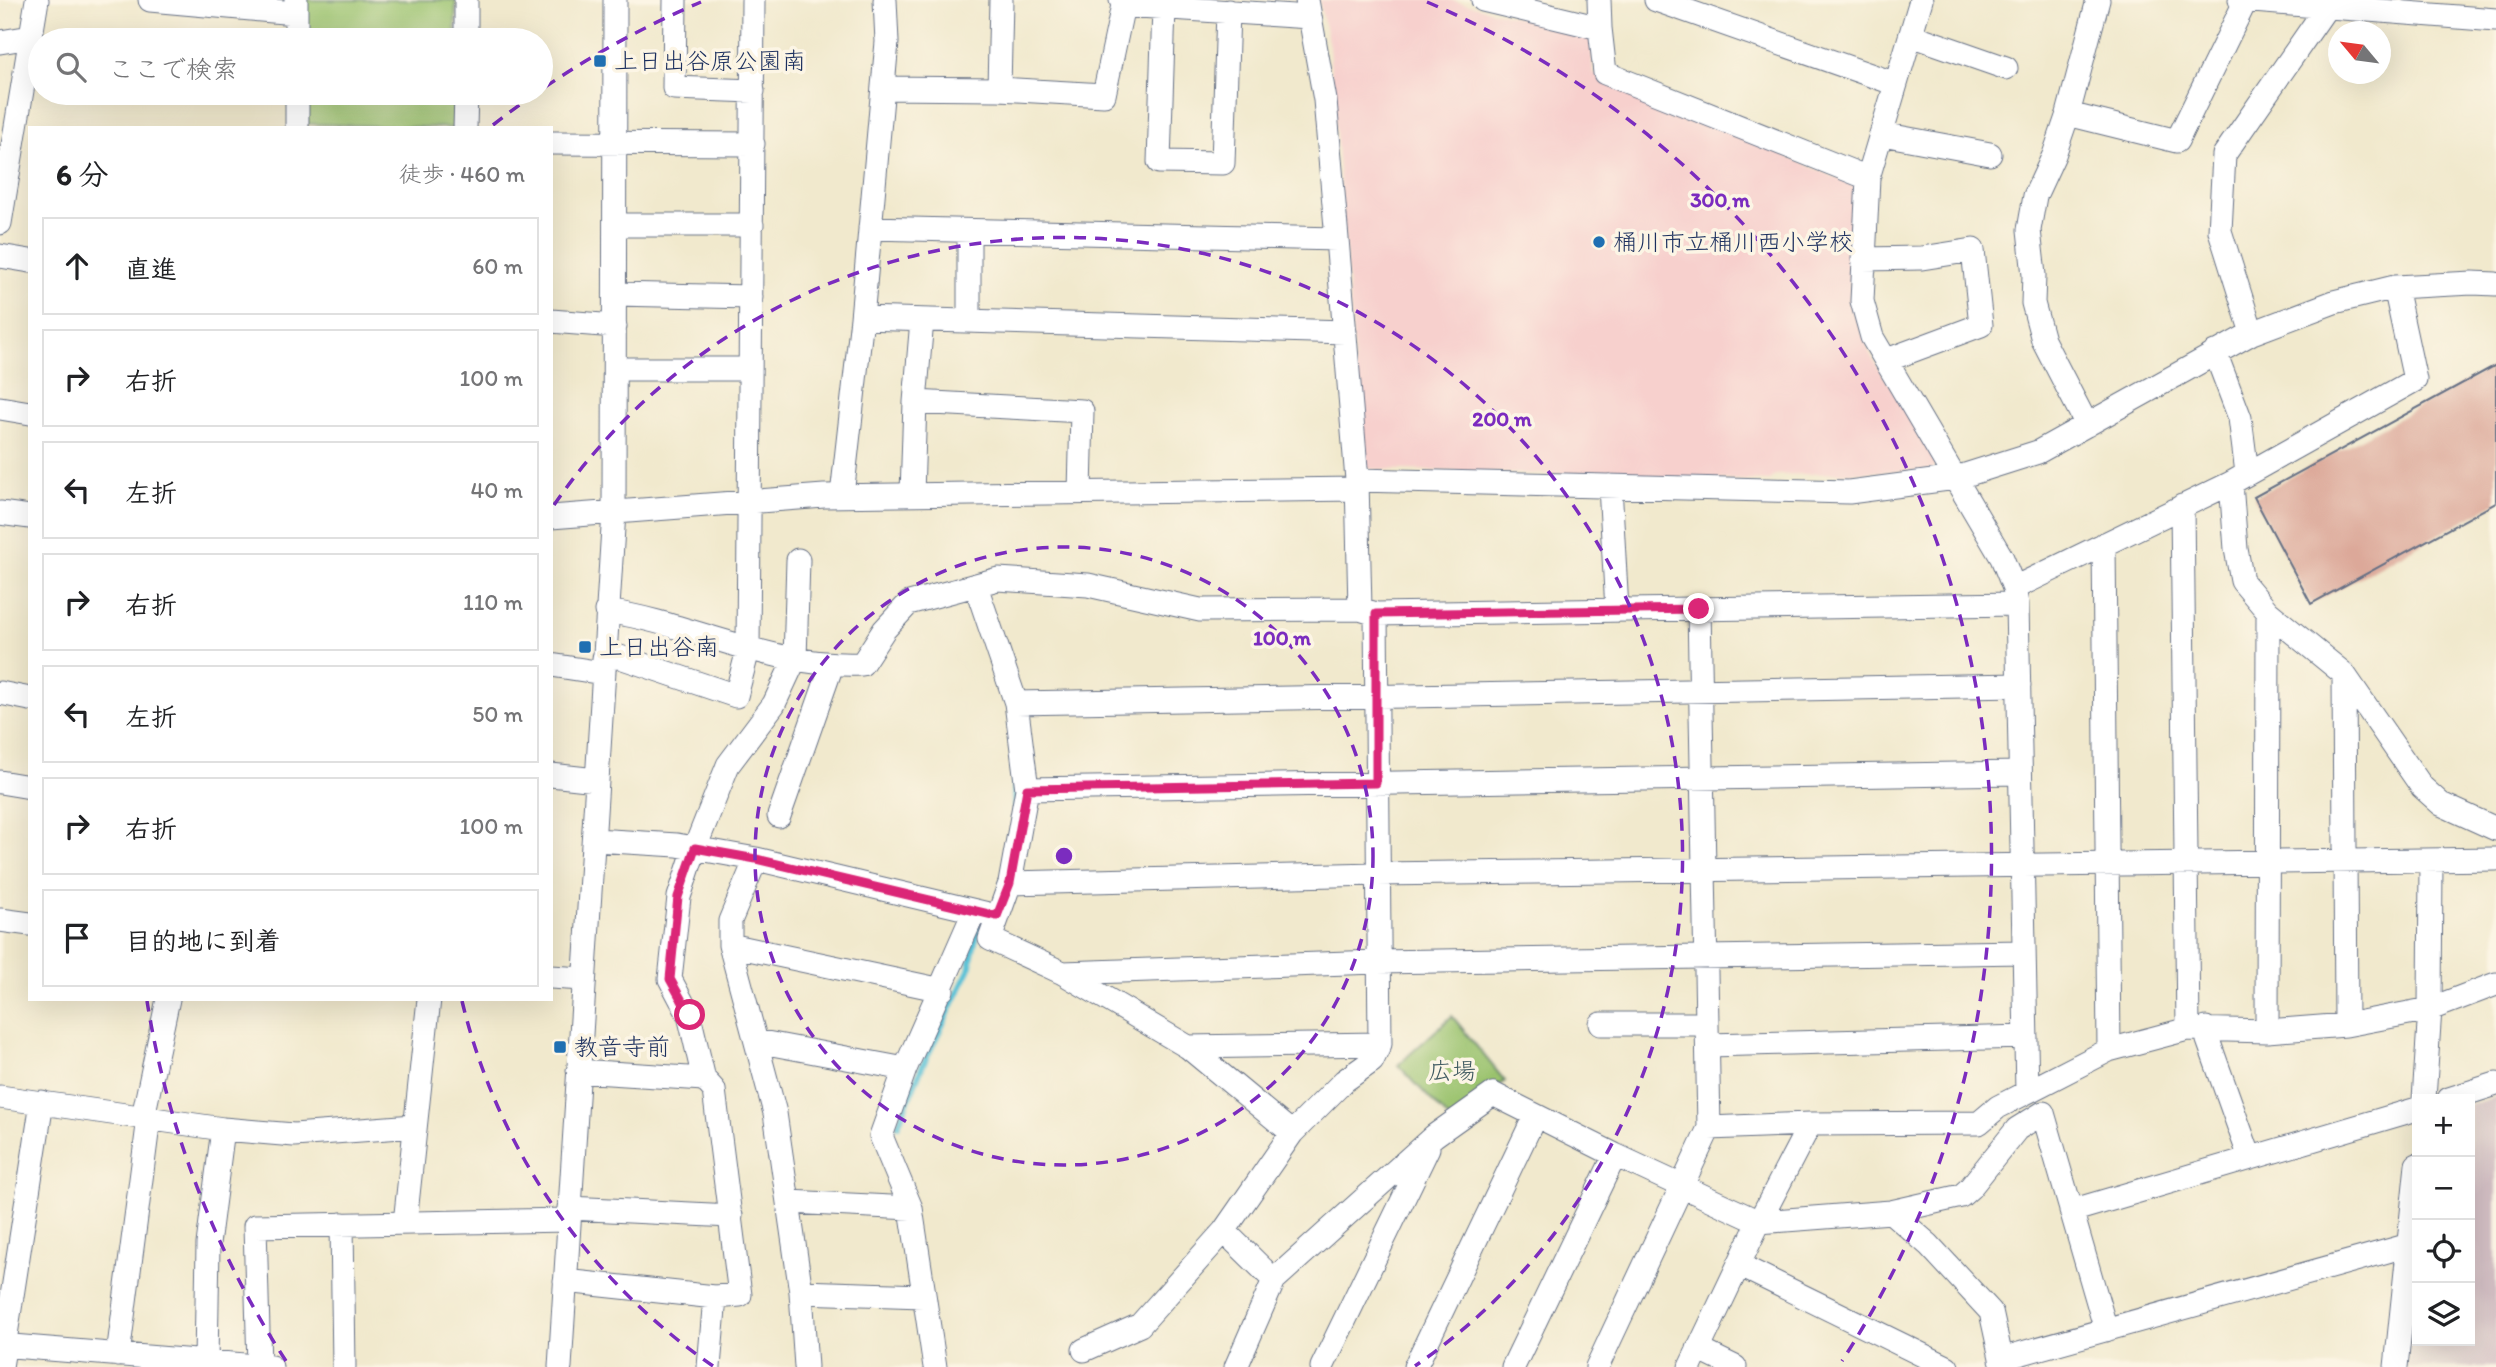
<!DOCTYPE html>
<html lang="ja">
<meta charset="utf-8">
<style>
body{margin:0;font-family:Itim,"Klee One",sans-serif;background:#f6f6f6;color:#202124}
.controls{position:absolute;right:21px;bottom:21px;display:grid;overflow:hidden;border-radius:0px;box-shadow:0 7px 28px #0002}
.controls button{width:63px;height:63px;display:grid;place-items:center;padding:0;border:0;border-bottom:2px solid #e0e0e0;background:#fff;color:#202124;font:35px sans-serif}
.compass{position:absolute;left:2328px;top:21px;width:63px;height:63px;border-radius:50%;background:#fff;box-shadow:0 7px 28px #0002;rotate:299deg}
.stop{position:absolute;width:21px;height:21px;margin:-16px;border:5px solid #db2777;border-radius:50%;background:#fff}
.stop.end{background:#db2777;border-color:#fff;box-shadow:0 2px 7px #0008}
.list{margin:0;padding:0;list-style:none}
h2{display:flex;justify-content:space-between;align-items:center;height:91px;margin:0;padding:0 28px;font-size:30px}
h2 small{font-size:23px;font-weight:400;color:#757577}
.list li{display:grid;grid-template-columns:46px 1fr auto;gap:21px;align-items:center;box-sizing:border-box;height:98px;margin:0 14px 14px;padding:0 14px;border:2px solid #e0e0e0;border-radius:0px}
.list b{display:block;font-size:26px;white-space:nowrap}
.list em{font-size:23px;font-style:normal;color:#757577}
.icon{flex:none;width:38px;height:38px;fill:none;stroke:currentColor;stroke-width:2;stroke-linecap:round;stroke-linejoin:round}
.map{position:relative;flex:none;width:2496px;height:1367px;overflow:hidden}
.search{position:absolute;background:#fff;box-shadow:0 7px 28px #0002;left:28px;top:28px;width:525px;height:77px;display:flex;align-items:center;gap:18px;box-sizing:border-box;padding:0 24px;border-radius:38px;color:#757577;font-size:26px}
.panel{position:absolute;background:#fff;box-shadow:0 7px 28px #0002;left:28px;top:126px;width:525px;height:875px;border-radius:0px}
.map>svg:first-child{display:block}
.built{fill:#f7d0cd}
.industrial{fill:#d2bec3}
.green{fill:#9ac26d;stroke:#5a7866;stroke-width:2}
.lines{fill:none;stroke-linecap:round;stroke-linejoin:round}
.stream{stroke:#5ac2d7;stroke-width:6}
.building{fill:#dca899}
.minor-casing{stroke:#667085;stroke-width:25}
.minor{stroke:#fff;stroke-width:23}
.route{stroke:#db2777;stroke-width:9}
.ring{fill:none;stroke:#7b2cbf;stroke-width:3.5;stroke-dasharray:12 9}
.poi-dot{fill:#1f6fb2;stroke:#fcf5e5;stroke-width:2.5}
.labels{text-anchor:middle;stroke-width:7;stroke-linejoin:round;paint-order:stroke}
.poi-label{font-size:24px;fill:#1b2f5e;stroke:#fcf5e5;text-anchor:start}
.park-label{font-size:24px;fill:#415b62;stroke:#fcf5e5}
.centre{fill:#7b2cbf;stroke:#fcf5e5;stroke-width:3.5}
.ring-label{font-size:21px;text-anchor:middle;font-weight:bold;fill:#7b2cbf;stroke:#fcf5e5;stroke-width:7;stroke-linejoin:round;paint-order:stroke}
</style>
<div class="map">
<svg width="2496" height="1367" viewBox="0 0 2496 1367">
<rect width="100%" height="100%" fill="#fcf5e5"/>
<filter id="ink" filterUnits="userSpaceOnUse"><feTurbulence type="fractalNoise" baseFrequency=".0143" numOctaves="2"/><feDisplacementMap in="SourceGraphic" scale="14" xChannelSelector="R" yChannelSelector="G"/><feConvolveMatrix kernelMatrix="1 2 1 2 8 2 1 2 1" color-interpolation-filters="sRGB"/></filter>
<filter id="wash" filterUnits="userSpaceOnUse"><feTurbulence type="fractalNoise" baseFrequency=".00686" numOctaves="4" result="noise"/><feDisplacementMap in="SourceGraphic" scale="28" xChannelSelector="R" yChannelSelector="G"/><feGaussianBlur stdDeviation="1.57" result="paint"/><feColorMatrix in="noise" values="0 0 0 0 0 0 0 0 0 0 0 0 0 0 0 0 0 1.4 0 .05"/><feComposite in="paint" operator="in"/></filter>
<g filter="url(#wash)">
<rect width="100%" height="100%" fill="#f1e9cd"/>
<path class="built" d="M1319,0H1450L1591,36L1593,73L1855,186L1850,297L1871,356L1938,459L1932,470L1776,475L1769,481L1370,469L1363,465L1329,46Z"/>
<path class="industrial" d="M2496,1097V1367H2407L2417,1279V1341H2470V1105Z"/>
<path class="green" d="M304,0H456L455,40H303Z
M304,93H455V128L305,124Z
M1452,1016L1505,1081L1452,1122L1398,1065Z"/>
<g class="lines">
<path class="stream" d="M1014,806V767
M898,1125L921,1069L969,970L975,941L984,919"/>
</g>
<g id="blocks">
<path class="building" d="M2496,365V503L2311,604L2254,497Z"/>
</g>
</g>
<g filter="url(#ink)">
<use href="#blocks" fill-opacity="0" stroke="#667085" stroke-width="2"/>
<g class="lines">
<defs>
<path id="minor" d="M150,0L295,13
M675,0L674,88L753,91
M1121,0L1123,5L1310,17
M1307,0L1325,100L1337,239L1357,480L1360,609
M1483,0L1600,28
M1599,0L1600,28L1605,73L1868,178
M1656,0L1896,84
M1921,0L1868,178L1862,301L1872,337L2002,558L2014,588L2017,604L2027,1092
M2240,0L2496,20
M1164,7L1159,162L1223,163L1228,11
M1911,35L2006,68
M296,40V0
M466,40V0
M0,42L31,37
M883,88L999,89L1104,95L1123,5
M999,89L1001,0
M297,93V128
M2068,114L2177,141L2246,0
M465,128L466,93
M1882,134L1990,154
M551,143L753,144
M0,223L37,0
M616,225H752
M870,228L1337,239
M0,256L30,261
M1863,259L1922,258L1973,250L1981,325L1887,360
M615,294L751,297
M862,318L1345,332
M551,321L615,326
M969,321V231
M2252,333L2220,231L2224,155L2326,8
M2215,352L2240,418L2247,473
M615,369H750
M915,402L922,320
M0,408L30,413
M2087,425L2043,340L2033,303L2034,275L2029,230L2035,196L2054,155L2068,114L2098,0
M1357,480L1849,492L1956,478L2038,452L2252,333L2334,302L2395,287L2472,283L2496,284
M2231,483L2236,549L2242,581L2268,612L2267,1031
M1610,486L1617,610
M912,494L915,402L1082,411L1080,492
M842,495L862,318L887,42L885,0
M2182,506L2188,1029
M0,513L30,517
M551,517L824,496L1356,489
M2104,544L2109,1050
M976,586L1016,703L1027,789L1010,883L990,939L1063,973L1188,1047L1292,1133
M2014,588L2231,483L2415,380L2395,287
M606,611C694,624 771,668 862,664L884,630L909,603L998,579L1088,585L1200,610L1360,609L1376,614L2017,604
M2268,612L2344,674L2422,787L2441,804L2496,829
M604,658L620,657L736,696L748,650L753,0
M551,665L603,673
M2344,674L2346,1025
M0,693L30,699
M1016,703L2019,685
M551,775L596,780
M0,782L30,787
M1027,789L2020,773
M779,816L832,665
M594,840L677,845L756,859L988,914
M756,859L730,921V945L775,1113L801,1292L806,1367
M1010,883L1377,874L2496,859
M0,920L30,924
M730,945L942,990
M1063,973L1377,962L2024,952
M551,977L583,979
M1601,1024H1707
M2206,1028L2208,1040L2250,1158
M756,1041L905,1069
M1708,1045L2026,1037
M1188,1047L1380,1044L1376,614
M578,1071L704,1079
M0,1097L223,1129L294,1135L414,1126
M2424,1099L2430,1009L2431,860
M2449,1099L2496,1084
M143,1117L168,999
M1709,1128L1810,1124L1979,1123L1998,1107L2109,1050L2188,1029L2267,1031L2346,1025L2430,1009L2496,984
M789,1202L911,1208
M569,1208L731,1216
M2071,1211L2417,1109
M1891,1212L1961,1196L1970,1188L2017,1129L2043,1113L2106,1330
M405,1223L429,999
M342,1224L344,1367
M1224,1231L1274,1280
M1739,1265L1947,1367
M565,1281L715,1297L709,1367
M801,1292L923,1296
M715,1297L740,1295L714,1090L704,1079L689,1015L670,979L679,897L695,848L728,765L774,704L795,659L798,560
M0,1345L271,1367
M1698,1349L1735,1367
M1084,1350L1140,1325L1224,1231L1292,1133L1344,1081L1372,1061L1380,1044
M118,1355L149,1118
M2001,1359L2409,1245
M206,1362L208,1244L223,1129
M259,1366L255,1226L568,1220
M1,1367L42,1102
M560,1367L614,512L615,0
M935,1367L911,1208L881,1136L905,1069L974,912
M1236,1367L1274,1280L1434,1136L1493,1094L1615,1155L1759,1222L1891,1212L1929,1245L1991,1312L2003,1367
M1322,1367L1428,1148
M1415,1367L1535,1116
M1513,1367L1615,1155
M1597,1367L1709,1128L1699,609
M1690,1367L1759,1222L1810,1124
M2396,1367L2417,1165"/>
</defs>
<use href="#minor" class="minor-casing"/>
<use href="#minor" class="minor"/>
</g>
</g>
<g class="lines" filter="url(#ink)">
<path class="route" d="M690,1015L670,979L678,897L695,848L756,859L997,916L1010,883L1027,789L1376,783V614L1699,609"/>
</g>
<g class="ring">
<circle cx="1064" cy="856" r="309"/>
<path d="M713 1366A619 619 0 0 1 462 1001M554 505A619 619 0 1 1 1415 1366"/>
<path d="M286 1361A928 928 0 0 1 147 1001M493 125A928 928 0 0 1 532 96M545 87A928 928 0 0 1 701 2M1427 2A928 928 0 0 1 1842 1361"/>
</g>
<g class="poi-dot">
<rect x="593" y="54" width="14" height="14" rx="3.5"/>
<circle cx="1599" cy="242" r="7"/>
<rect x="578" y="640" width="14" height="14" rx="3.5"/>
<rect x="553" y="1040" width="14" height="14" rx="3.5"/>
</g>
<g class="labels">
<g class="poi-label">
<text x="614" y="69">上日出谷原公園南</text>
<text x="1613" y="250">桶川市立桶川西小学校</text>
<text x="599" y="655">上日出谷南</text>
<text x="574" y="1055">教音寺前</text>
</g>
<g class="park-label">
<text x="1452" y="1079">広場</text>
</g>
</g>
<circle cx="1064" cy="856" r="10" class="centre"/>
<g class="ring-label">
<text x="1720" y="207">300 m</text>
<text x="1502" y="426">200 m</text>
<text x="1282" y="645">100 m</text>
</g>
</svg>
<div class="controls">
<button>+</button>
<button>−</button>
<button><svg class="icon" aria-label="locate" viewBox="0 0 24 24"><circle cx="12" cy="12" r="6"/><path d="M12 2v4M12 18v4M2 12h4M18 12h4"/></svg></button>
<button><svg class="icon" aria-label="layers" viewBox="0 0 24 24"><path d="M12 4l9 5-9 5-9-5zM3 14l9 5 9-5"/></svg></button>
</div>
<svg class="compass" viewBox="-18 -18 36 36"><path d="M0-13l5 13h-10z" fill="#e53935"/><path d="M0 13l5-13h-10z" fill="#757577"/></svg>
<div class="stop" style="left:690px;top:1015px"></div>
<div class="stop end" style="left:1699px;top:609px"></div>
<div class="search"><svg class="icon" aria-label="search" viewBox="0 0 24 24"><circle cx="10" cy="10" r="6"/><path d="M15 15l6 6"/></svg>ここで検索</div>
<section class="panel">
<h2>6 分<small>徒歩 · 460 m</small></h2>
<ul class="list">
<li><svg class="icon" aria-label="ahead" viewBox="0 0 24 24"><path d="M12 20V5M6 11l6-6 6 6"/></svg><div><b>直進</b></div><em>60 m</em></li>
<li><svg class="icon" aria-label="right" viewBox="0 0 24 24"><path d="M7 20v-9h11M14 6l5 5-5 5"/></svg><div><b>右折</b></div><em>100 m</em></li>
<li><svg class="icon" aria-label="left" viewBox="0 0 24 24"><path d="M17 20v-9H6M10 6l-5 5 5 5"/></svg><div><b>左折</b></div><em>40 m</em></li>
<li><svg class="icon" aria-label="right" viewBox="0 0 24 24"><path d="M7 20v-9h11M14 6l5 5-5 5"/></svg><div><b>右折</b></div><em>110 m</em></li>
<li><svg class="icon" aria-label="left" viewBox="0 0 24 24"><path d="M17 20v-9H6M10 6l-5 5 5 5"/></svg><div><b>左折</b></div><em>50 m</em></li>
<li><svg class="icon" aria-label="right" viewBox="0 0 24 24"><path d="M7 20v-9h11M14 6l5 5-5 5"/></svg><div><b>右折</b></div><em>100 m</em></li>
<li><svg class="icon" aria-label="arrive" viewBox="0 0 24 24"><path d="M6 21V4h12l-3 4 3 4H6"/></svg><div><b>目的地に到着</b></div></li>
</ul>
</section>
</div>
